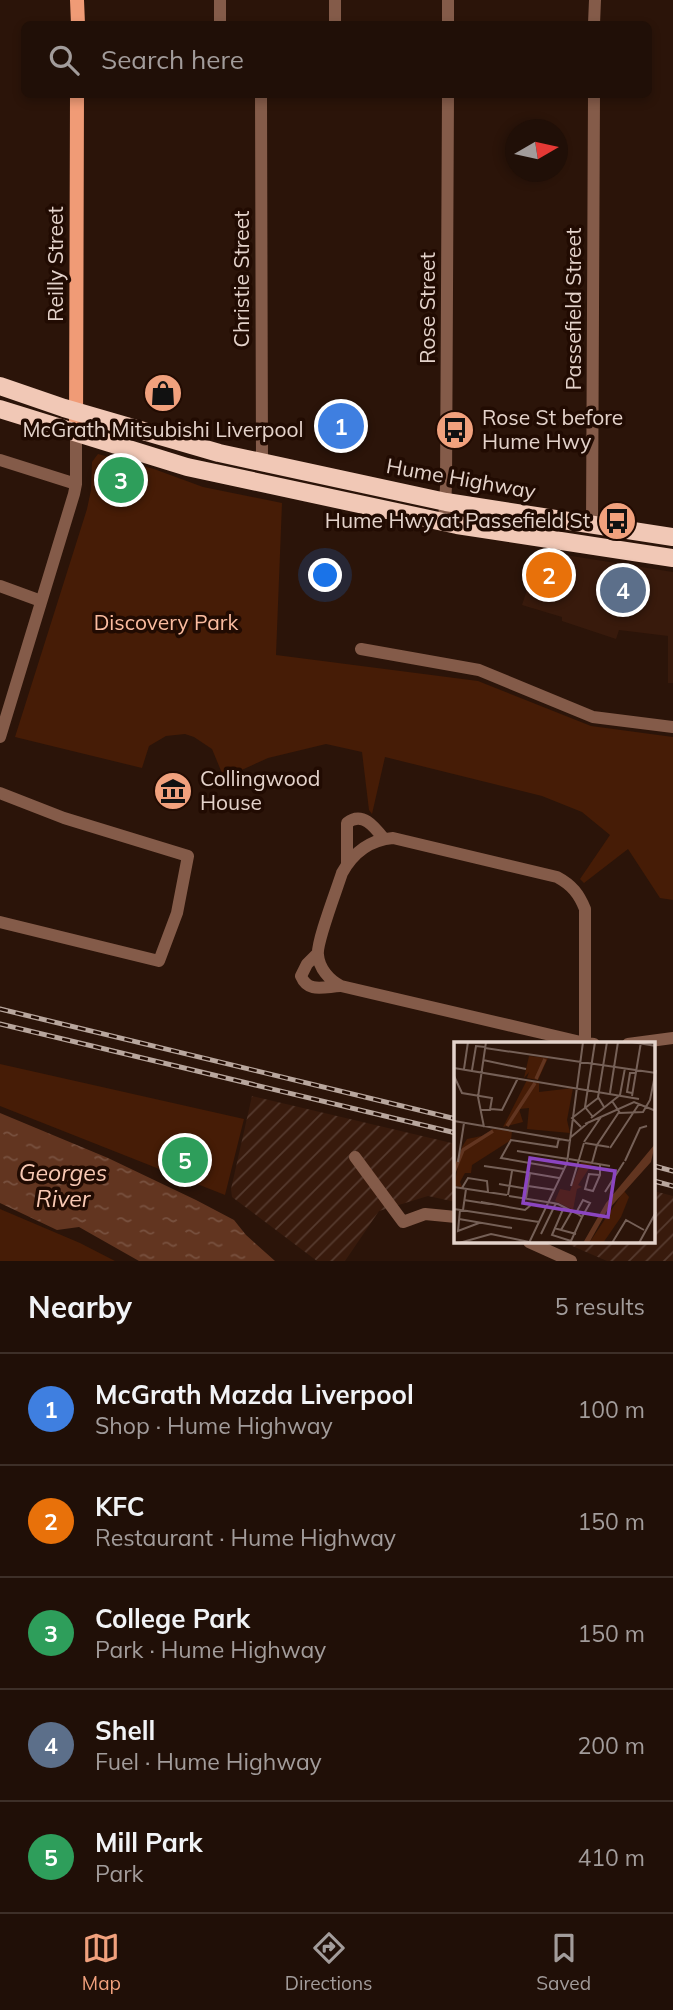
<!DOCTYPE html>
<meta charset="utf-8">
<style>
body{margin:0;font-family:Mulish,sans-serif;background:#2d1d15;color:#f1f3f6}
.compass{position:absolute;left:505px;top:119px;width:63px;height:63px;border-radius:50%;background:#200f07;box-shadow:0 4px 10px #0003;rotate:81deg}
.you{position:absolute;left:326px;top:576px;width:24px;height:24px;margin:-18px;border:5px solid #fff;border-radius:50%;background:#1a73e8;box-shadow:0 0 0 10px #1a73e833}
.badge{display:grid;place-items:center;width:46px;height:46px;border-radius:50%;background:#f1a17d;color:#fff;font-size:23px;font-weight:700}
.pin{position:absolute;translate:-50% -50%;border:4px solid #fff;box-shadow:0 2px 7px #0006}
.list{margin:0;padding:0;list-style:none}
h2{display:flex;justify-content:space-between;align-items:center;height:91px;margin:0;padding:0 28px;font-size:30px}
h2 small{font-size:23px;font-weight:400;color:#a29c9b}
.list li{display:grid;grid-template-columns:46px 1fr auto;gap:21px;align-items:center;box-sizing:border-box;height:112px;padding:0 28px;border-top:2px solid #3d2f28}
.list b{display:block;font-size:26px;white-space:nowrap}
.list p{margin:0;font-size:23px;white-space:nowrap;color:#a29c9b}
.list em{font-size:23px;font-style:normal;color:#a29c9b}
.icon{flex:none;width:38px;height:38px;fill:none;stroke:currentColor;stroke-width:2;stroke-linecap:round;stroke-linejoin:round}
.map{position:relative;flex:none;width:673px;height:1261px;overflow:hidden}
.search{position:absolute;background:#200f07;box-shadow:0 4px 10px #0003;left:21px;right:21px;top:21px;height:77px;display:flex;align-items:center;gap:18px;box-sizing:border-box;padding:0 24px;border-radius:10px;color:#a29c9b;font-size:26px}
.sheet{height:651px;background:#200f07}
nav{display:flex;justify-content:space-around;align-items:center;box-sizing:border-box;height:98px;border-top:2px solid #3d2f28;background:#200f07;font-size:19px;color:#a29c9b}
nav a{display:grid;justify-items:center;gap:4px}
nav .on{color:#f1a17d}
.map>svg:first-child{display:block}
.built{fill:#381a0c}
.industrial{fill:url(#industrial-furrows)}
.park{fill:#461c06}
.water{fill:url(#water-ripples)}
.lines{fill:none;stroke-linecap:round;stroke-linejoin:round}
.minor{stroke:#845b49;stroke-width:12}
.major{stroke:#f09b76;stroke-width:14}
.highway{stroke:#f1c8b6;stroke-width:18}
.rail-casing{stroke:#b8a69d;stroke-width:5}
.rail{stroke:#210b02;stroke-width:2.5;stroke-dasharray:8;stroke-linecap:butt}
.labels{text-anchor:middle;stroke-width:7;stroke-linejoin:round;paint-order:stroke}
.street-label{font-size:21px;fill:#e4d3cb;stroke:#210b02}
.poi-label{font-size:21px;fill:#e4d3cb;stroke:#210b02;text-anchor:start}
.park-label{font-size:21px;fill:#fbbca0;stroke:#210b02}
.water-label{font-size:23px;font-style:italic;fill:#f9c9b4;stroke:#210b02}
.inset-river{fill:none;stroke:#623520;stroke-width:3.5}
.inset-road{fill:none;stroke:#756057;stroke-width:2}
.view{fill:#8b45c1;fill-opacity:0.15;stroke:#8b45c1;stroke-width:3.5}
.inset-edge{fill:none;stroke:#e4d3cb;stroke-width:3.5}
</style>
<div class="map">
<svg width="673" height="1261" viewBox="0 0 673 1261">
<defs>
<pattern id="industrial-furrows" width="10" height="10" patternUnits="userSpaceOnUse" patternTransform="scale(1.75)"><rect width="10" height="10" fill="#381a0c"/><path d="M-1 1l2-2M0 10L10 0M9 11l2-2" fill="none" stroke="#553a2e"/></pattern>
<pattern id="water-ripples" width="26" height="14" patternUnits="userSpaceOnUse" patternTransform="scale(1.75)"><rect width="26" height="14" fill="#623520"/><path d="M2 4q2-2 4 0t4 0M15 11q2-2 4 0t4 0" fill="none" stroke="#78513f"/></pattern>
</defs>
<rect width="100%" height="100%" fill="#2b1409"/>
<path class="built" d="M540,551L673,572V683H668V636L619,630L616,639L562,621V617L522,605Z"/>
<path class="industrial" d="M252,1096L456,1144V1202L428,1196L379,1211L345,1261H317L232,1197L231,1189Z
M654,1191L673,1196V1261H607L563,1242H654Z"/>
<path class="park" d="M98,454L154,469L203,487L282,503L276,655L478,681L591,726L673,737V900L660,898L628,849L584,883L580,879L610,835L582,812L542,796L385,757L372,814L369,810L362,752L326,744L268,758L224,778L212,749L194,737L185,734L166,736L149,746L142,768L15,737L87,509L91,490L92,462Z
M0,1064L244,1119L225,1195L0,1106Z
M0,1209L80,1243L115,1261H0Z"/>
<path class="water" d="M0,1113L108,1158L196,1200L234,1220L246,1235L275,1261H139L79,1227L57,1230L0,1203Z"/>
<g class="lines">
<path class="minor" d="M220,0V24
M448,0V24
M335,24V0
M594,24L595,0
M261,94L262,463
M0,460L76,484
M444,522L446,486L448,94
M592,525L594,94
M0,586L41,601
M361,649L479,670L593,717L673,727
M0,737L74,494L76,484V434
M0,793L64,818L188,856L177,913L159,961L0,922
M347,863V823C362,811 374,826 384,839
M317,954L307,964L301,976C308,993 323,987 340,986
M585,1043V909C579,894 572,885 557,877L393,838C369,840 353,853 342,873C337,889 316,943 318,955C319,968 329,980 341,986L585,1043L594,1044
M628,1044L673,1038
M355,1157L403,1222L425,1214L456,1217
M529,1242L571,1261"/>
<path class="major" d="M77,0L78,24
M76,434L77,94"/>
<path class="highway" d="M0,386L64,408L219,453L446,502L673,537
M0,409L187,467L457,525L673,558"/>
<defs>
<path id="rail" d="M0,1009L456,1119
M0,1024L456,1133
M654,1166L673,1171
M654,1181L673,1186"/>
</defs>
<use href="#rail" class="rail-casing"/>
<use href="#rail" class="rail"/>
</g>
<defs>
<symbol id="shop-disc" viewBox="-11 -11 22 22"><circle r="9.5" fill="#f1a17d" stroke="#210b02"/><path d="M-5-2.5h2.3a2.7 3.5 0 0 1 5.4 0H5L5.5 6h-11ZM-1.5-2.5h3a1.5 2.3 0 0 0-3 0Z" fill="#111"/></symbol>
<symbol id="bus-disc" viewBox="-11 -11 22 22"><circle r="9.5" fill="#f1a17d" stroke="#210b02"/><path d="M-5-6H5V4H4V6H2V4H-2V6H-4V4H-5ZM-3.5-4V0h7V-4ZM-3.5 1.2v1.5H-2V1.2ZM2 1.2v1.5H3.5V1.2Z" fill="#111"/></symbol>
<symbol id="museum-disc" viewBox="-11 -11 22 22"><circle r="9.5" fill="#f1a17d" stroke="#210b02"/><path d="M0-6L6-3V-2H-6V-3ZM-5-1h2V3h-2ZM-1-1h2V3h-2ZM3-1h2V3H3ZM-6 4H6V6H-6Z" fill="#111"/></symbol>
</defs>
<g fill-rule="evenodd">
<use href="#shop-disc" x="141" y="371" width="44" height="44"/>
<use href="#bus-disc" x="433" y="408" width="44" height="44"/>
<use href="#bus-disc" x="595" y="499" width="44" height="44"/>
<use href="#museum-disc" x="151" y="769" width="44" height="44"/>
</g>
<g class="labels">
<g class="street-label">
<text transform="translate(56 264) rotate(-90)" y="7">Reilly Street</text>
<text transform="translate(242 279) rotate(-90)" y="7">Christie Street</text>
<text transform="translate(428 308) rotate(-90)" y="7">Rose Street</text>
<text transform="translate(574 309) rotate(-90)" y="7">Passefield Street</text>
<text transform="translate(461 479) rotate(10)" y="7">Hume Highway</text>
</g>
<g class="poi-label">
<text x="482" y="425">Rose St before<tspan x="482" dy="24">Hume Hwy</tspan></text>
<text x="163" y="437" text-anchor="middle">McGrath Mitsubishi Liverpool</text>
<text x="590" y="528" text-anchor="end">Hume Hwy at Passefield St</text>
<text x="200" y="786">Collingwood<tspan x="200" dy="24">House</tspan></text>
</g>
<g class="park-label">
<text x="166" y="630">Discovery Park</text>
</g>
<g class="water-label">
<text x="63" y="1181">Georges<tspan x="63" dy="26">River</tspan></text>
</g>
</g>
<g transform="translate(454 1042)">
<rect width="201" height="201" fill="#2b1409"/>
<path d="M75,14L94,16L84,38L73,36L75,30L70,36ZM73,38L85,40V50L119,46L113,78L116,91L73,87L75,66L65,67L69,80L49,85ZM38,87L58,89L57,98L18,123L17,131H11L6,140L8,145L0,144L8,105L13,97L37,92ZM127,120L138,122L124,143L128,145L123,147L119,168L101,159L106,147L116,149ZM170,149L175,155L167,175L149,201H135Z" fill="#461c06"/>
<path d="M201,102L197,120L153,169L135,201H129L152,161Z" fill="#623520"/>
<path class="inset-river" d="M82,37L91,17M53,84L81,41M0,130L9,108L39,89"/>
<path class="inset-road" d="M178,0L202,4M31,6L202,31M29,18L72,27M0,26L185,57M10,27L14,0M18,28L22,4L31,5M0,34L8,51L38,56L36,68H27M156,51L164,0M178,51L173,50L176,31H182M166,53L171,26M178,54L187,0M158,59L166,71L189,70L196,58L202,28M150,65L144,55L153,0M37,67L48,68L64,36M139,75L131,65L141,0M137,76L166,53M0,79L117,99M131,82L180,60L202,69M30,85L24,55L32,0M127,85L118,76L144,56M117,95L135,80M105,96L103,105L57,98L47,116L110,127M130,100L147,75M131,101L155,105M156,106L185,62M63,109L114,117M115,117L156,124M171,119L186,86L193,84M4,120L10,81M138,121L143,103L165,70M30,124L58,128M58,128L105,136M146,133L135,132L131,147L139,149L146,133V123M45,142L74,147M74,144L101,148M117,144L130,101M0,145L53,153M8,146L14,136L33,139L34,150M151,150L170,120M54,153L58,129M55,154L99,161M72,156L76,131M10,158L35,162M27,160L71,168L77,163M99,161L104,162L124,172L128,175L117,199L98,193L110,165M0,167L85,180M6,168L4,189L25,181M9,168L12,147M122,171L129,158L136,161L128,175M5,177L58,186M100,186L122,192M107,188L118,169M87,192L102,161M5,201L37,192L80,201M75,201L113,121L129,0M158,201L172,178L190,188M185,201L202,170"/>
<path class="view" d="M76,116L161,129L154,175L69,161Z"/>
<rect width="201" height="201" class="inset-edge"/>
</g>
</svg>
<svg class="compass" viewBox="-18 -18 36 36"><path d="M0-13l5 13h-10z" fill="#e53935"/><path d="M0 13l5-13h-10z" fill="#a29c9b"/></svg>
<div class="you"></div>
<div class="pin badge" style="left:341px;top:426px;background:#3f7fe0">1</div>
<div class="pin badge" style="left:549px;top:575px;background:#e8710a">2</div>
<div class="pin badge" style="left:121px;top:480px;background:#2e9e5b">3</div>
<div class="pin badge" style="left:623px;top:590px;background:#5c6f8a">4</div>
<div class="pin badge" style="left:185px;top:1160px;background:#2e9e5b">5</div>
<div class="search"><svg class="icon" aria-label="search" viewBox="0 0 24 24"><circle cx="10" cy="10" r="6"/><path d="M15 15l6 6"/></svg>Search here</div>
</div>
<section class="sheet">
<h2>Nearby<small>5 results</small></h2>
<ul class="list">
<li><span class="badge" style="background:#3f7fe0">1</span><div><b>McGrath Mazda Liverpool</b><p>Shop · Hume Highway</p></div><em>100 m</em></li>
<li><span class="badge" style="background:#e8710a">2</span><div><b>KFC</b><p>Restaurant · Hume Highway</p></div><em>150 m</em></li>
<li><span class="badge" style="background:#2e9e5b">3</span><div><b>College Park</b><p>Park · Hume Highway</p></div><em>150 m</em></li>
<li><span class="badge" style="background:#5c6f8a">4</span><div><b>Shell</b><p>Fuel · Hume Highway</p></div><em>200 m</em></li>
<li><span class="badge" style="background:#2e9e5b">5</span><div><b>Mill Park</b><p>Park</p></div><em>410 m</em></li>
</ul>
</section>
<nav>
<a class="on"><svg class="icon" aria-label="map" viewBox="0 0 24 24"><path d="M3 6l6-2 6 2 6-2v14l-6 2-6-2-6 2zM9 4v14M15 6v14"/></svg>Map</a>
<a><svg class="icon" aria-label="directions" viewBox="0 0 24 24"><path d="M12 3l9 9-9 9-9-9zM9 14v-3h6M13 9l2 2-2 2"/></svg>Directions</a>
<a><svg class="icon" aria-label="saved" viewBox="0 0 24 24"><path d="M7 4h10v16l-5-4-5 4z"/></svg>Saved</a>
</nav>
